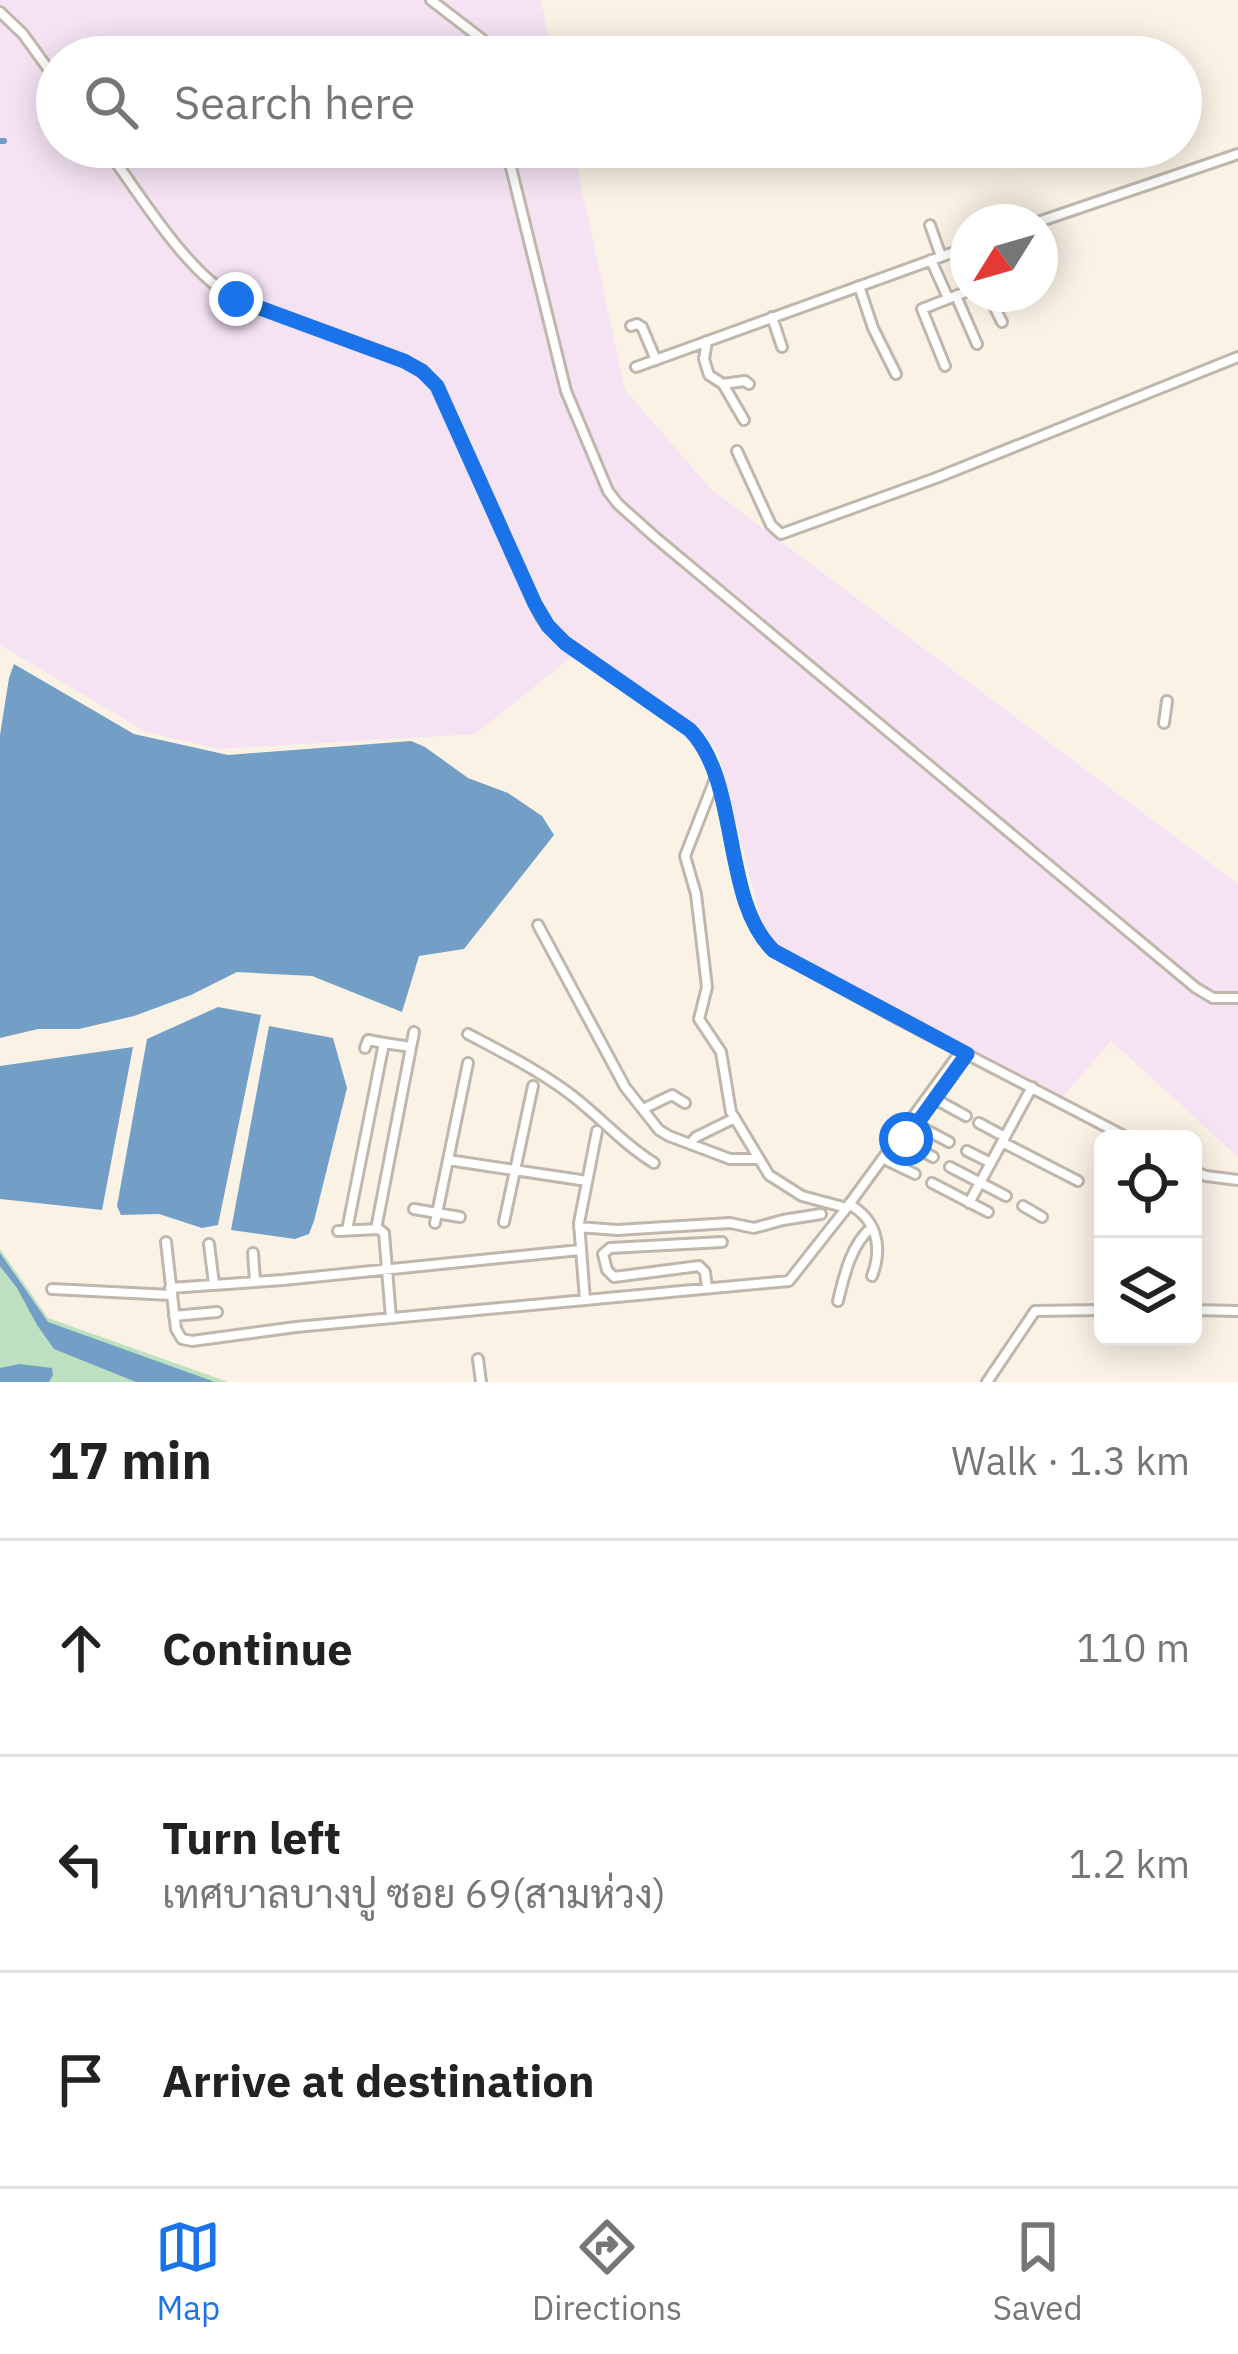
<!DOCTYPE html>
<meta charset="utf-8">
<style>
body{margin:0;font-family:"IBM Plex Sans",Sarabun,sans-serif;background:#f2f2f2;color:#222}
.controls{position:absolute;right:36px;bottom:36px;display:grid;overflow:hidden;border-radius:18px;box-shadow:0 6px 30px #0003}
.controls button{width:108px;height:108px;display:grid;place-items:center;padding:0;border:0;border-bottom:3px solid #e0e0e0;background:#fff;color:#222;font:60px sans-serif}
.compass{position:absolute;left:950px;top:204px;width:108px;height:108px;border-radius:50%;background:#fff;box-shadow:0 6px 30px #0003;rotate:233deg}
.stop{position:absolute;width:36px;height:36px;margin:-27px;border:9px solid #1a73e8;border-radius:50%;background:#fff}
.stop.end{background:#1a73e8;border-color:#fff;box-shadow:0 3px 12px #0008}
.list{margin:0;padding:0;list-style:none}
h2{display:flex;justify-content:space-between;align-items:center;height:156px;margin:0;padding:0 48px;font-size:51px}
h2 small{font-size:39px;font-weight:400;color:#767676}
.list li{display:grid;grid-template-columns:78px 1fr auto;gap:36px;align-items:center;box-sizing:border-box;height:216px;padding:0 48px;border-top:3px solid #e0e0e0}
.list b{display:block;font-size:45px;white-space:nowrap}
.list p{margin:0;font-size:39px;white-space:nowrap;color:#767676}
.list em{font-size:39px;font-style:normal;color:#767676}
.icon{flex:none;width:66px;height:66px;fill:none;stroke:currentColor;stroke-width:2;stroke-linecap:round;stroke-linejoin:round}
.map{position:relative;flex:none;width:1238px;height:1382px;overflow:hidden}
.search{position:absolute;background:#fff;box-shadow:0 6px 30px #0003;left:36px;right:36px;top:36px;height:132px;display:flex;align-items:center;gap:30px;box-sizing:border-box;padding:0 42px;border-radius:66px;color:#767676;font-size:45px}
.sheet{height:804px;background:#fff}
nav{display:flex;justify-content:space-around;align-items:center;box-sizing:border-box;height:168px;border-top:3px solid #e0e0e0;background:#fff;font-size:33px;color:#767676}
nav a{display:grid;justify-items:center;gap:6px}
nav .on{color:#1a73e8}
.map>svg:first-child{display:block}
.industrial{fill:#f5e3f4}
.green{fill:#bde0c1}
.water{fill:#739fc6}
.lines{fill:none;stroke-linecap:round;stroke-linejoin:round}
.canal{stroke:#739fc6;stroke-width:6}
.minor-casing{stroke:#bfb7ab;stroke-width:14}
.minor{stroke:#fff;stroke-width:8}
.route{stroke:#1a73e8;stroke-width:15}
</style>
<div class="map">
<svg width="1238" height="1382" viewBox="0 0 1238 1382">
<rect width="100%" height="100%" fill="#faf2e5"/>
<path class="industrial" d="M0,0H541L553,57H57V147H573L625,390L712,490L1238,884V1157L1111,1041L1061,1099L777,945L763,927L718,753L703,731L583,648L475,734L219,749L146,732L0,645Z"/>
<path class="green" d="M0,1249L48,1318L228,1382H0Z"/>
<path class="water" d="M14,664L134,734L228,755L411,741L425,747L468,778L508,793L542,816L554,835L464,949L419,956L402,1012L312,976L237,972L191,995L134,1016L79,1029H38L0,1038V735L9,678Z
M218,1007L261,1015L218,1225L202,1228L159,1214L121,1215L117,1206L147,1039Z
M269,1026L333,1038L347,1088L314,1221L309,1234L295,1239L231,1230Z
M133,1047L102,1210L0,1199V1066Z
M0,1253L48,1322L215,1382H136L54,1349L37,1325L17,1288L0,1266Z
M19,1364L52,1368L53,1375L49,1382H0V1368Z"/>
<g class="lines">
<path class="canal" d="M0,141H4"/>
<defs>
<path id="minor" d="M431,0L483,40L487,57
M0,12L23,34L57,81
M105,147C140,194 186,273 236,299L404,361L422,371L437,387L541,617L565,643L690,730C741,782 721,902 774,951L895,1017L1130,1139
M506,147L566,391L608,491L618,504L656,538L1196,988L1213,998H1238
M1038,222L1238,154
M930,225L941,256
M959,250C963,257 959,267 963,278
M931,260L948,298
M859,286L873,328L896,374
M988,294L1002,322
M956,296L977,344
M772,317L782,347
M631,326L637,324L642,327L656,360
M707,341L704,359L709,375L723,384L744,420
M945,366L922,309L968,291
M636,367L968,247
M723,384L745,381L749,384
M737,451L771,525L781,534L936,478L1238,357
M1164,723L1167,701
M715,779L685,856L696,894L707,987L699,1019L721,1052L731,1112L769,1175L802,1196L847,1208
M538,925L625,1087L659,1130L669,1136L730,1159H759
M468,1034C502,1052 536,1069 566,1091C598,1114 620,1142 654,1163
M384,1043L411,1047
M935,1099L966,1116
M643,1109L672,1095L685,1103
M979,1123L1005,1137
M917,1125L949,1142
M905,1142L933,1157
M1002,1142L1078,1181
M690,1144L696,1137L735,1118
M967,1151L991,1163
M897,1152L967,1054
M448,1160L587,1181
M888,1161L915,1174
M950,1167L1006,1196
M1193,1171L1206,1176L1238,1180
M932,1183L988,1212
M969,1203L1032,1087
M849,1204C877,1220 883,1247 872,1276
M1023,1206L1042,1217
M414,1209L460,1217
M504,1222L533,1086
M435,1223L468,1063
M579,1227L617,1230L730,1223L754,1228L783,1220L821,1214
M376,1229L414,1032
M347,1230L384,1043L368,1040L365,1048
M338,1231L379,1229L384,1233L391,1318
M166,1242L176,1329L182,1339L192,1341L296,1327L789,1281L845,1210L961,1051
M209,1244L214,1284
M253,1253L255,1281
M170,1288L283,1280L580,1250
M707,1288L705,1272L699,1266L614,1277L607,1270L603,1254L610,1248L722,1242
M52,1289L171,1295
M585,1300L579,1223L597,1131
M838,1301C844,1276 851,1244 872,1227
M1193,1310L1238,1311
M174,1316L217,1312
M478,1359L481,1382
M987,1382L1035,1311L1103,1310"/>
</defs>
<use href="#minor" class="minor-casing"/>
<use href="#minor" class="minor"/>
</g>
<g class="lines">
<path class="route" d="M236,299L404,361L422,371L437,386L535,604L548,626L565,643L690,730C741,783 721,901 774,951L967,1054L906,1139"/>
</g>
</svg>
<div class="controls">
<button><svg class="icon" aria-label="locate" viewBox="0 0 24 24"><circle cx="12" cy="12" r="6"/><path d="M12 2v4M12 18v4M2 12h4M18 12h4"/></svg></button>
<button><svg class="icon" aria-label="layers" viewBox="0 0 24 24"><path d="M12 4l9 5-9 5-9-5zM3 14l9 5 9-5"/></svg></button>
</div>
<svg class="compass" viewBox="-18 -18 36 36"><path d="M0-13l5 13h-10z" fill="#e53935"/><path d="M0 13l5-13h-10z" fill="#767676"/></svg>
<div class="stop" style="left:906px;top:1139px"></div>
<div class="stop end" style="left:236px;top:299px"></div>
<div class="search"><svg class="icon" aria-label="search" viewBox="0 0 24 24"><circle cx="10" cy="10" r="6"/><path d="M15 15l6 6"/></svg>Search here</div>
</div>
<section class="sheet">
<h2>17 min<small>Walk · 1.3 km</small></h2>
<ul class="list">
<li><svg class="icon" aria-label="ahead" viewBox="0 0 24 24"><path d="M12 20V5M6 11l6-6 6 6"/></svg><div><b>Continue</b></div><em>110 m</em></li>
<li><svg class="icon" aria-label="left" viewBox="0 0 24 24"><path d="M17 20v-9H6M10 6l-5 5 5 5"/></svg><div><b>Turn left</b><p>เทศบาลบางปู ซอย 69(สามห่วง)</p></div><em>1.2 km</em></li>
<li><svg class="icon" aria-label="arrive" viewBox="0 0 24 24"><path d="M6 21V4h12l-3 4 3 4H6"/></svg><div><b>Arrive at destination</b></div></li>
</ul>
</section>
<nav>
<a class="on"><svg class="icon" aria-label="map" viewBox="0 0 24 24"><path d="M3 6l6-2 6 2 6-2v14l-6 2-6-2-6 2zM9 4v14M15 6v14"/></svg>Map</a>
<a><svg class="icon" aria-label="directions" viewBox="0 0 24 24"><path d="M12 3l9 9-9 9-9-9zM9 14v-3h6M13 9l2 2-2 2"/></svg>Directions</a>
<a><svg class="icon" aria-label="saved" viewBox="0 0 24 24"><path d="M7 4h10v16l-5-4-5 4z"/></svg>Saved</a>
</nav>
